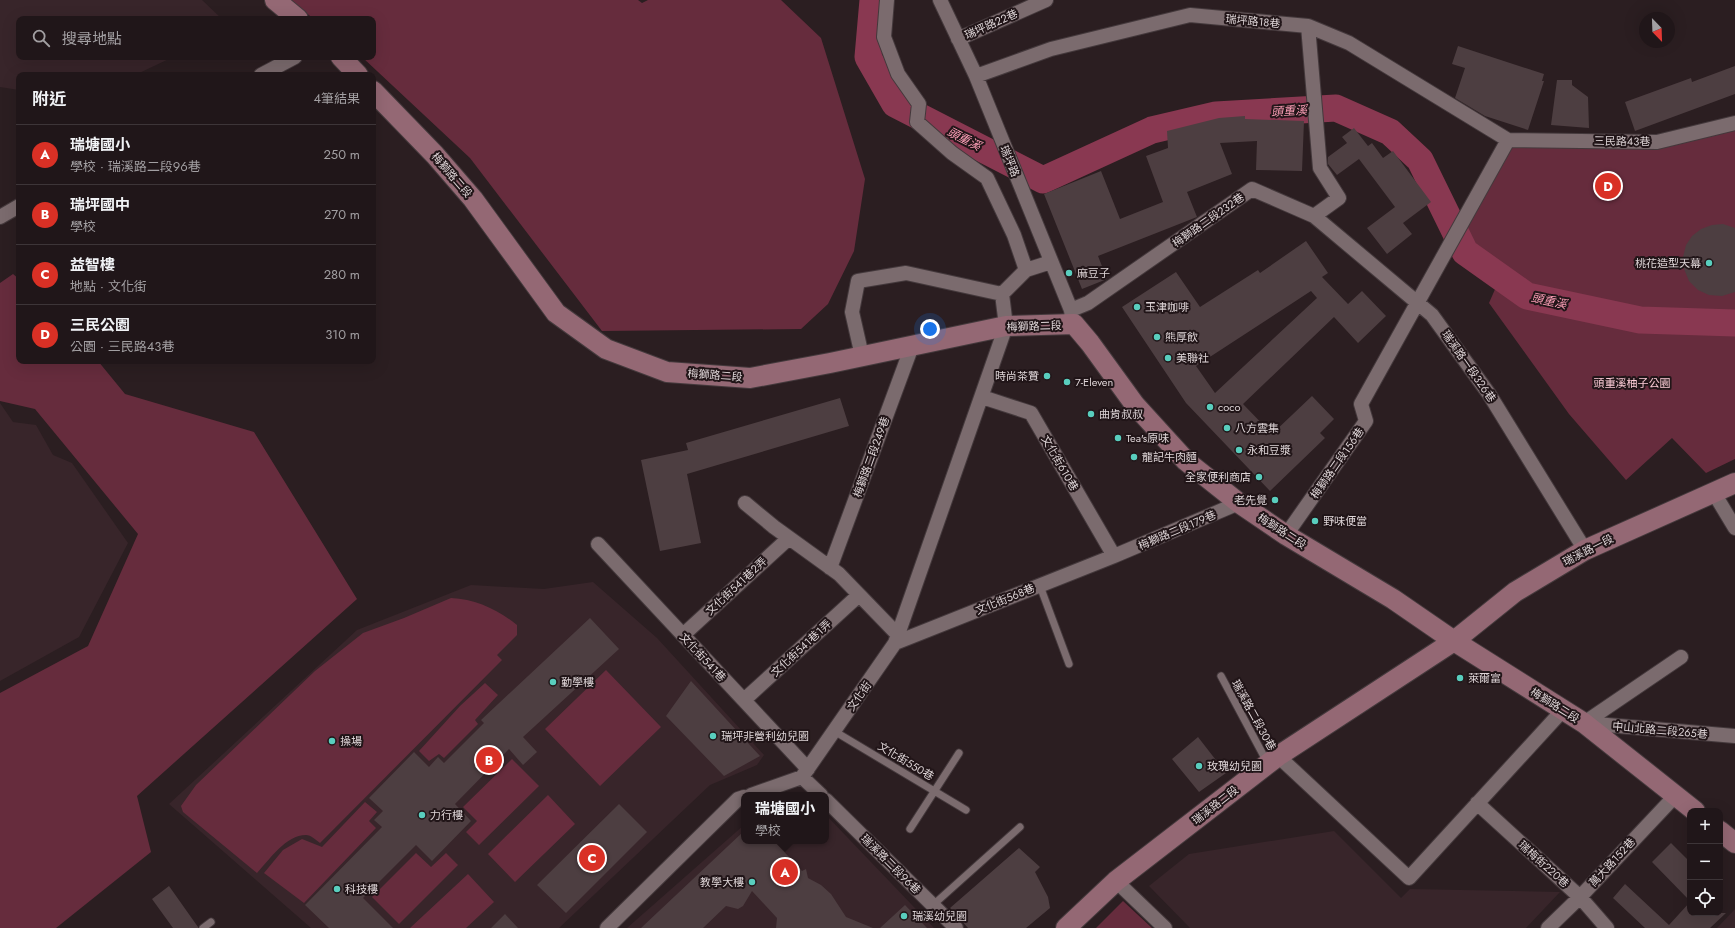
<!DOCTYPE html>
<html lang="zh-TW">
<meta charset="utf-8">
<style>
body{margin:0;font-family:Jost,"Noto Sans TC",sans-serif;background:#281f22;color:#f1f3f6}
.controls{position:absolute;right:12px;bottom:12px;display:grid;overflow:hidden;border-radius:8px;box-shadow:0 4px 16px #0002}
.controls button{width:36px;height:36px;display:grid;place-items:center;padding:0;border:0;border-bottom:1px solid #3d3538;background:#201619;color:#f1f3f6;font:20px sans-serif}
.compass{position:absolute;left:1639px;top:12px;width:36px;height:36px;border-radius:50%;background:#201619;box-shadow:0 4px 16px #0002;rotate:157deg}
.you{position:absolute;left:930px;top:329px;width:14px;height:14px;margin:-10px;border:3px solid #fff;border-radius:50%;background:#1a73e8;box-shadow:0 0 0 6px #1a73e833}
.badge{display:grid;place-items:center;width:26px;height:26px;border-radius:50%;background:#d93025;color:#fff;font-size:13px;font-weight:700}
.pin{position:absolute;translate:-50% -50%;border:2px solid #fff;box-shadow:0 1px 4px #0006}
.popup{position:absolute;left:741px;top:792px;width:88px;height:52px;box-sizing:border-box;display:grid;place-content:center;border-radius:8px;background:#201619;filter:drop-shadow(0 1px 3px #0005);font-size:13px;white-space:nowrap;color:#a29fa2}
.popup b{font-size:15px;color:#f1f3f6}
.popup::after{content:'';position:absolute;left:50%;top:100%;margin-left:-8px;border:8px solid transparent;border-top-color:#201619}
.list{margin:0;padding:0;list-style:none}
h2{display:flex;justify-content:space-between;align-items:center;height:52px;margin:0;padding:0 16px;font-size:17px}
h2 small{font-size:13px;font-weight:400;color:#a29fa2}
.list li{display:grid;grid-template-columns:26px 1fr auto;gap:12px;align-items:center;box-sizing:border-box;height:60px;padding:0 16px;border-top:1px solid #3d3538}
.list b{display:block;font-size:15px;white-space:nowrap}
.list p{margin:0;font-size:13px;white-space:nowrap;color:#a29fa2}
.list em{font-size:13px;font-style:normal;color:#a29fa2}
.icon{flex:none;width:22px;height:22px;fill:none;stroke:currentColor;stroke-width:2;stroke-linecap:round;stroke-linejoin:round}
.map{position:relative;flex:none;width:1735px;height:928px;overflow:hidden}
.search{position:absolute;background:#201619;box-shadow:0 4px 16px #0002;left:16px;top:16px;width:360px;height:44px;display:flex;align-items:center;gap:10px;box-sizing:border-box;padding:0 14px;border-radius:8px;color:#a29fa2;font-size:15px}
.panel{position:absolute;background:#201619;box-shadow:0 4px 16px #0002;left:16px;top:72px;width:360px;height:292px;border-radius:8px}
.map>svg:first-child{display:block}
.built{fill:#38252a}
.green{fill:#662c3d}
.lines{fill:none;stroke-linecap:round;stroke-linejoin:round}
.river{stroke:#893851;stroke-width:27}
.building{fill:#4d3e41;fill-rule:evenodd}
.lane-casing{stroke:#44393c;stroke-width:9}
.street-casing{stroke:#44393c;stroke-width:16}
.secondary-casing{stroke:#44393c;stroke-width:22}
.lane{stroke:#7b6b6e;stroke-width:7}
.street{stroke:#7b6b6e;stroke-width:14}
.secondary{stroke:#946874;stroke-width:20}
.poi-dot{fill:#59cebe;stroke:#211518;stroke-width:1.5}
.labels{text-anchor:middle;stroke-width:4;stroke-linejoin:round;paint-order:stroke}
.street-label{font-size:11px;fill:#dfd6d8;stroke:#211518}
.poi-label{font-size:11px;fill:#dfd6d8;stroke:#211518;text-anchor:start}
.park-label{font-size:11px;fill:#fdccd7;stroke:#211518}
.water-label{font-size:12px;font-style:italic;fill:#fd9fb7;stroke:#211518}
</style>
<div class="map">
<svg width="1735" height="928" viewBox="0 0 1735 928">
<rect width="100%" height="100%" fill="#2b1e21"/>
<path class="built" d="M0,0H202L222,19H19V57H173L135,75H19V90L0,87Z
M0,403L13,422L36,425L53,455L72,463L128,543L79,637L0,681Z
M593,582L657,638L764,755L757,765L710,785L559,928H311L169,804L357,630L471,585L544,589Z
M826,815L934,928H627L744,825V841H826Z
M1334,831L1401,898L1410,889L1560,892L1526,928H1190L1149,886L1189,854Z
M1735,909V928H1717Z"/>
<path class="green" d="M289,0H638L642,3L648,0H781L821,38L865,179L854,251L828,304L801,329L602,331L470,158L362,57H373V19H314Z
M1735,127V459L1706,473L1672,438L1626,480L1569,414L1489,303L1500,278L1465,252L1454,230L1508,140L1679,142Z
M13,274L19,279V361H98L125,394L254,432L357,599L137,796L151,852L56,928H0V693L88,646L138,534L35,409L0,401V283Z
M451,598C476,599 498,610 517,625V635L497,655L502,660L320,843C316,840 311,835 306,835C286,835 270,859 257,873L183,812L181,806L196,785L315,671L363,633L404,618Z
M606,670L661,727L600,786L545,729Z
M485,683L498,695L475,720L478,724L444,758L439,754L429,761L419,751L460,706Z
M512,759L539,786L479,845L466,832L477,821L463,807Z
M548,795L575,824L515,882L488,854Z
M365,802L377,812L369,821L376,828L304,903L264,873L283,850L302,839L322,847Z
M416,853L431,867L446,853L458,865L399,924L372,897Z
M468,874L494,902L466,928H410Z
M1123,901L1152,928H1096Z"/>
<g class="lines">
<path class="river" d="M873,0L868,57L895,104L1043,180L1152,130L1216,115L1336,108L1390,132L1420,160L1465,252L1527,296L1640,320L1735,323"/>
</g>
<path class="building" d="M1458,46L1544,74L1542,81H1544L1528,130L1485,116L1455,98L1465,68L1452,64Z
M1735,66V94L1635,131L1625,102L1691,78L1692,82Z
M1557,80H1572V85L1588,97L1589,128L1551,125Z
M1245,116V119L1304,121L1302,171L1256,170L1257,141L1220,143L1232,174L1187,192L1197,217L1098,256L1107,279L1082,289L1044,194L1101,171L1120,219L1163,202L1146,156L1168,148L1167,131L1219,118Z
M1354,128L1368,146L1372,143L1383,158L1393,151L1431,202L1403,223L1412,234L1387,254L1367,228L1395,207L1359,159L1337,175L1328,164V157L1347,143L1342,137Z
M1723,224L1735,228V292L1722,296L1709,295L1698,290L1689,281L1684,269L1683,257L1686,245L1692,236L1701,229L1712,225Z
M1306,241L1328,273L1322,277L1348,304L1362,291L1386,316L1358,343L1334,317L1243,404L1272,434L1312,396L1334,419L1320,433L1325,438L1270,491L1186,403L1122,307L1176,272L1200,307L1258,270L1260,273ZM1311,291L1317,298L1215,393L1196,366Z
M840,398L849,426L687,474L701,543L660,551L641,460L688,450L686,443Z
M590,618L619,649L523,737L537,752L523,765L509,749L455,804L471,821L432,861L416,845L363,898L393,928H329L305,905L382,827L374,820L383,811L369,798L414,752L429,767L438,757L444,763L484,723L481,720Z
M691,681L760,756L724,776L666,716Z
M1198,737L1226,773L1199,792L1172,759Z
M619,804L647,832L566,913L537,885Z
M744,831V841H774L802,871L806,869L808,878L821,885L831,894L846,917L873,928H776L777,918L752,891L743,906L738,909L726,906L703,928H641Z
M1671,843L1690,862V901L1652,862Z
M1019,848L1040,867L1035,872L1048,897L1050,908L1026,928H968L950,908Z
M1625,884L1669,925L1690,902V913H1726L1710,928H1645L1613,898Z
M169,886L198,927V928H173L152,899Z
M905,905L927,928H880Z
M505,914L518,928H491Z"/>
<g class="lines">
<defs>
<path id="lane" d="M1040,586L1069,664
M1221,676L1267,762
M834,731L966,810
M910,829L959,753
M933,905L1020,827
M203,928L211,922"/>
<path id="street" d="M887,0L884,37L898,74L919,104L917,122L952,153L987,178L1014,235L1026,270
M940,0L976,76L1071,310L1072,319
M958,39L1046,0
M261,75L295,57
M976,76L1051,49L1190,15L1308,26L1349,43L1508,140
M1508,140L1657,142L1735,123
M1314,216L1432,315L1489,394L1585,550
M0,217L19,206
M1002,294L1026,270L1051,262
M1071,310L1088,303L1252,189L1314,216L1339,198L1320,168L1308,26
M982,397L1031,413L1114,556
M1714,493L1735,528
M745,503L774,527L839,574L898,635
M1286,535L1366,421L1361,404L1508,140
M598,544L808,769
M830,568L912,346
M683,635L789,538
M895,643L1114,556L1239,503
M744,700L859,595
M1584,723L1735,736
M1584,723L1681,657
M1278,756L1409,878L1563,710
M802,777L821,795
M751,795L802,777L895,643L1006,326L1002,294L906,273L858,281L852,312L862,356
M826,800L956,928
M1477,803L1580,897L1607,928
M1116,881L1165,928
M607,928L738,799L744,797
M1548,928L1580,897L1676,795"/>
<path id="secondary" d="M275,0L298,19
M341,57L358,75
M373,91L435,155L473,199L556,313L606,349L667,372L750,378L830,363L1006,326L1074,324L1090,343L1135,405L1186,461L1239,503L1286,535L1393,599L1454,641L1584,723L1695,811
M1720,831L1735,843
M1066,928L1116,881L1278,756L1454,641L1515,592L1585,550L1735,483"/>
</defs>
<use href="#lane" class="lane-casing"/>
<use href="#street" class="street-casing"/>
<use href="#secondary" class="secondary-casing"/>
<use href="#lane" class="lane"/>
<use href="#street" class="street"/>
<use href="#secondary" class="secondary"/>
</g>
<g class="poi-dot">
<circle cx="1709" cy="263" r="4"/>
<circle cx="1069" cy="273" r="4"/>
<circle cx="1137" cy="307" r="4"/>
<circle cx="1157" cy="337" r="4"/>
<circle cx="1168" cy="358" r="4"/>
<circle cx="1047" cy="376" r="4"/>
<circle cx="1067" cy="382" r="4"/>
<circle cx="1210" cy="407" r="4"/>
<circle cx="1091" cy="414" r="4"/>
<circle cx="1227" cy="428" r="4"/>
<circle cx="1118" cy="438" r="4"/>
<circle cx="1239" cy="450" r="4"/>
<circle cx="1134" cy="457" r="4"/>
<circle cx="1259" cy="477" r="4"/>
<circle cx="1275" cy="500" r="4"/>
<circle cx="1315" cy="521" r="4"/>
<circle cx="1460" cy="678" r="4"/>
<circle cx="553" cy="682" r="4"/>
<circle cx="713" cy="736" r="4"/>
<circle cx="332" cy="741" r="4"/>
<circle cx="1199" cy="766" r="4"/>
<circle cx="422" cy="815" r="4"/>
<circle cx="752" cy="882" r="4"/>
<circle cx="337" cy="889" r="4"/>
<circle cx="904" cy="916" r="4"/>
</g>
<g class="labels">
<g class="street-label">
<text transform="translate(1253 21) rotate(5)" y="4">瑞坪路18巷</text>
<text transform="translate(991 24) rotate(-24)" y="4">瑞坪路22巷</text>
<text transform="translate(1622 141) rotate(1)" y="4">三民路43巷</text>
<text transform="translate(1010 161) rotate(68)" y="4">瑞坪路</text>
<text transform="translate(452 175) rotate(49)" y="4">梅獅路二段</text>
<text transform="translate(1208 220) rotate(-35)" y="4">梅獅路二段232巷</text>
<text transform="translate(1034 326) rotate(-2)" y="4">梅獅路二段</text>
<text transform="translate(1469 366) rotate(55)" y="4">瑞溪路一段326巷</text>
<text transform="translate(715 375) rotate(4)" y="4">梅獅路二段</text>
<text transform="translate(871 457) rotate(-70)" y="4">梅獅路二段249巷</text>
<text transform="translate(1060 463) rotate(60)" y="4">文化街610巷</text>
<text transform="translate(1337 463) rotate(-55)" y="4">梅獅路二段156巷</text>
<text transform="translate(1177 530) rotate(-23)" y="4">梅獅路二段179巷</text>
<text transform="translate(1282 531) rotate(33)" y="4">梅獅路二段</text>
<text transform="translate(1588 550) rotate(-27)" y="4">瑞溪路一段</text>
<text transform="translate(736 586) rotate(-43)" y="4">文化街541巷2弄</text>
<text transform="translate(1005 599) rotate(-22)" y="4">文化街568巷</text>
<text transform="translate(801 648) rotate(-43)" y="4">文化街541巷1弄</text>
<text transform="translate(703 657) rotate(47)" y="4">文化街541巷</text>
<text transform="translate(859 696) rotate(-55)" y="4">文化街</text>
<text transform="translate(1555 705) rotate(32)" y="4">梅獅路二段</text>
<text transform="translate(1254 715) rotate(61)" y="4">瑞溪路二段30巷</text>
<text transform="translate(1660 730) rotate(5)" y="4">中山北路二段265巷</text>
<text transform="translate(906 761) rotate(31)" y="4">文化街550巷</text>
<text transform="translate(1215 805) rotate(-38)" y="4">瑞溪路二段</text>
<text transform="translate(1612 862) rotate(-47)" y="4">萬大路152巷</text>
<text transform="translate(891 864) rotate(45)" y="4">瑞溪路二段96巷</text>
<text transform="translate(1544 864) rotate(42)" y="4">瑞梅街220巷</text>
</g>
<g class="poi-label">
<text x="1701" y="267" text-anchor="end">桃花造型天幕</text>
<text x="1077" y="277">麻豆子</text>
<text x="1145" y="311">玉津咖啡</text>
<text x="1165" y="341">熊厚飲</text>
<text x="1176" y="362">美聯社</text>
<text x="1039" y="380" text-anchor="end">時尚茶贊</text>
<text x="1075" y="386">7-Eleven</text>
<text x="1218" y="411">coco</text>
<text x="1099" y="418">曲肯叔叔</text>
<text x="1235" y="432">八方雲集</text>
<text x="1126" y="442">Tea's原味</text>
<text x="1247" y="454">永和豆漿</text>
<text x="1142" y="461">龍記牛肉麵</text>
<text x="1251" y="481" text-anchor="end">全家便利商店</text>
<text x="1267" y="504" text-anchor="end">老先覺</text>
<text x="1323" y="525">野味便當</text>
<text x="1468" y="682">萊爾富</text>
<text x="561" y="686">勤學樓</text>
<text x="721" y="740">瑞坪非營利幼兒園</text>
<text x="340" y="745">操場</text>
<text x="1207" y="770">玫瑰幼兒園</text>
<text x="430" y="819">力行樓</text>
<text x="744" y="886" text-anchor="end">教學大樓</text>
<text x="345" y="893">科技樓</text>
<text x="912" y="920">瑞溪幼兒園</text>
</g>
<g class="park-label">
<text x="1632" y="387">頭重溪柚子公園</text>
</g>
<g class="water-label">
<text transform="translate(1289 111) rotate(-3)" y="4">頭重溪</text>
<text transform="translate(964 139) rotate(27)" y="4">頭重溪</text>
<text transform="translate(1549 301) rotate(12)" y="4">頭重溪</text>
</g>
</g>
</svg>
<div class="controls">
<button>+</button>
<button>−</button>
<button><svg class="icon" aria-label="locate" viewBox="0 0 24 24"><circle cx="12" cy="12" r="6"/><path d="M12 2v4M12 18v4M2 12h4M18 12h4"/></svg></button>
</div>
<svg class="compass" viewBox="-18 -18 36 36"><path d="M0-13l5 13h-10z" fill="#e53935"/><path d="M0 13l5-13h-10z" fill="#a29fa2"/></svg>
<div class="you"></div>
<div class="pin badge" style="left:785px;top:872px">A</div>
<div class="popup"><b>瑞塘國小</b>學校</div>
<div class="pin badge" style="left:489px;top:760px">B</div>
<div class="pin badge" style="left:592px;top:858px">C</div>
<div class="pin badge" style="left:1608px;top:186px">D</div>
<div class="search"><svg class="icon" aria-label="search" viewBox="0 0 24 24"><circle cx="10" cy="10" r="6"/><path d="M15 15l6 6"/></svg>搜尋地點</div>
<section class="panel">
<h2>附近<small>4筆結果</small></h2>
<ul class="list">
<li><span class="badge">A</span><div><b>瑞塘國小</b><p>學校 · 瑞溪路二段96巷</p></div><em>250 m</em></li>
<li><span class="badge">B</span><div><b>瑞坪國中</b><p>學校</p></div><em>270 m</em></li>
<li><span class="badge">C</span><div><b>益智樓</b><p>地點 · 文化街</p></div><em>280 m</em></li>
<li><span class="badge">D</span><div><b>三民公園</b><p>公園 · 三民路43巷</p></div><em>310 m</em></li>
</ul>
</section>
</div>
